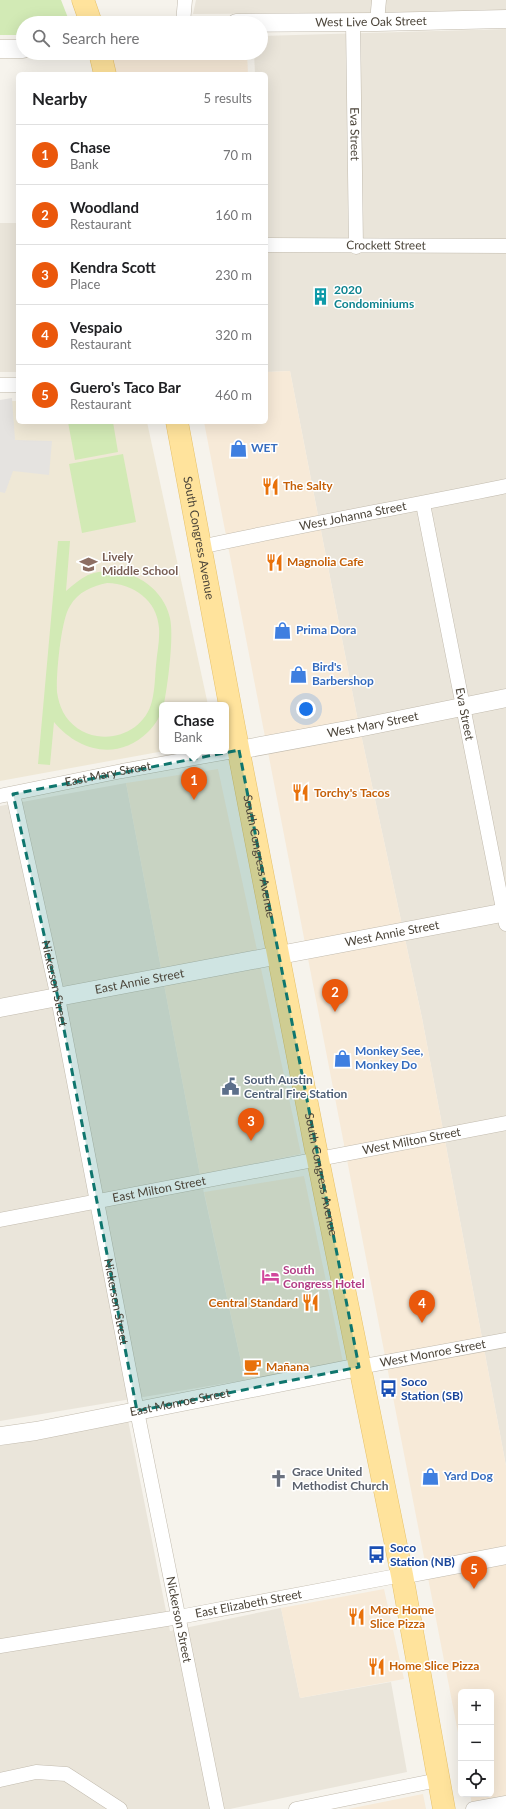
<!DOCTYPE html>
<meta charset="utf-8">
<style>
body{margin:0;font-family:Lato,sans-serif;background:#f2f2f2;color:#202124}
.controls{position:absolute;right:12px;bottom:12px;display:grid;overflow:hidden;border-radius:6px;box-shadow:0 4px 16px #0002}
.controls button{width:36px;height:36px;display:grid;place-items:center;padding:0;border:0;border-bottom:1px solid #e0e0e0;background:#fff;color:#202124;font:20px sans-serif}
.you{position:absolute;left:306px;top:709px;width:14px;height:14px;margin:-10px;border:3px solid #fff;border-radius:50%;background:#1a73e8;box-shadow:0 0 0 6px #1a73e833}
.badge{display:grid;place-items:center;width:26px;height:26px;border-radius:50%;background:#ea580c;color:#fff;font-size:13px;font-weight:700}
.pin{position:absolute;translate:-50% -33px;filter:drop-shadow(0 1px 2px #0008)}
.pin::after{content:'';position:absolute;top:21px;width:14px;height:12px;background:inherit;clip-path:polygon(0 0,100% 0,50% 100%)}
.popup{position:absolute;left:159px;top:702px;width:70px;height:52px;box-sizing:border-box;display:grid;place-content:center;border-radius:6px;background:#fff;filter:drop-shadow(0 1px 3px #0005);font-size:13px;white-space:nowrap;color:#757577}
.popup b{font-size:15px;color:#202124}
.popup::after{content:'';position:absolute;left:50%;top:100%;margin-left:-8px;border:8px solid transparent;border-top-color:#fff}
.list{margin:0;padding:0;list-style:none}
h2{display:flex;justify-content:space-between;align-items:center;height:52px;margin:0;padding:0 16px;font-size:17px}
h2 small{font-size:13px;font-weight:400;color:#757577}
.list li{display:grid;grid-template-columns:26px 1fr auto;gap:12px;align-items:center;box-sizing:border-box;height:60px;padding:0 16px;border-top:1px solid #e0e0e0}
.list b{display:block;font-size:15px;white-space:nowrap}
.list p{margin:0;font-size:13px;white-space:nowrap;color:#757577}
.list em{font-size:13px;font-style:normal;color:#757577}
.icon{flex:none;width:22px;height:22px;fill:none;stroke:currentColor;stroke-width:2;stroke-linecap:round;stroke-linejoin:round}
.map{position:relative;flex:none;width:506px;height:1809px;overflow:hidden}
.search{position:absolute;background:#fff;box-shadow:0 4px 16px #0002;left:16px;top:16px;width:252px;height:44px;display:flex;align-items:center;gap:10px;box-sizing:border-box;padding:0 14px;border-radius:22px;color:#757577;font-size:15px}
.panel{position:absolute;background:#fff;box-shadow:0 4px 16px #0002;left:16px;top:72px;width:252px;height:352px;border-radius:6px}
.map>svg:first-child{display:block}
.residential{fill:#eae5da}
.commercial{fill:#f7ead8}
.education{fill:#efe8d6}
.green{fill:#d2eab5;fill-rule:evenodd}
.parking{fill:#e5e3e0}
.lines{fill:none;stroke-linecap:round;stroke-linejoin:round}
.minor-casing{stroke:#c2bbae;stroke-width:15}
.tertiary-casing{stroke:#c2bbae;stroke-width:19}
.primary-casing{stroke:#e6c16a;stroke-width:23}
.minor{stroke:#fff;stroke-width:14}
.tertiary{stroke:#fff;stroke-width:18}
.primary{stroke:#ffe39c;stroke-width:22}
.marked{fill:#0f766e;fill-opacity:0.2;stroke:#0f766e;stroke-width:3;stroke-dasharray:8 5;stroke-linejoin:round}
.labels{text-anchor:middle;stroke-width:3;stroke-linejoin:round;paint-order:stroke}
.street-label{font-size:12px;fill:#4b4439;stroke:#fff}
.culture-label{font-size:12px;font-weight:bold;fill:#0d838f;stroke:#fff;text-anchor:start}
.shop-label{font-size:12px;font-weight:bold;fill:#366cbe;stroke:#fff;text-anchor:start}
.food-label{font-size:12px;font-weight:bold;fill:#c56008;stroke:#fff;text-anchor:start}
.education-label{font-size:12px;font-weight:bold;fill:#785e54;stroke:#fff;text-anchor:start}
.service-label{font-size:12px;font-weight:bold;fill:#4e5e75;stroke:#fff;text-anchor:start}
.hotel-label{font-size:12px;font-weight:bold;fill:#b23c85;stroke:#fff;text-anchor:start}
.transit-label{font-size:12px;font-weight:bold;fill:#164399;stroke:#fff;text-anchor:start}
.worship-label{font-size:12px;font-weight:bold;fill:#5b616d;stroke:#fff;text-anchor:start}
</style>
<div class="map">
<svg width="506" height="1809" viewBox="0 0 506 1809">
<rect width="100%" height="100%" fill="#f6f3ec"/>
<path class="residential" d="M196,0H506V10L405,13L193,14Z
M506,29V1466L422,1018L356,711L290,371L266,372V74H255L254,53H261V36Z
M0,223H18V372H0Z
M126,783L200,1175L245,1380L0,1421V806Z
M128,1420L170,1631L281,1608L300,1698L391,1682L407,1772L230,1809H0V1446Z"/>
<path class="commercial" d="M103,53H247L248,74H109Z
M290,371L356,711L422,1018L506,1466V1797L472,1804L470,1794H491V1692H461V1748L204,422H266V372Z
M218,769L301,1154L200,1175L126,783Z
M304,1176L343,1362L245,1380L204,1192Z
M384,1589L404,1679L300,1698L281,1608Z
M423,1794L426,1809H348Z"/>
<path class="education" d="M0,401H18V422H147L208,705H162V751H164L0,781Z"/>
<path class="green" d="M0,0H61L70,23H23V35H0Z
M68,422H113L118,452L75,460Z
M123,454L136,522L82,533L69,464Z
M58,541H70L66,591C73,585 80,579 88,575C122,562 162,583 170,618C174,637 168,683 164,704L162,705C162,715 155,725 148,732C118,761 79,752 54,722L50,765L38,764ZM107,583C134,584 157,600 159,628C160,640 157,653 156,665C155,676 155,689 152,701C146,726 121,740 97,736C83,734 70,725 63,712C60,706 58,699 57,692C56,675 61,619 70,606C78,592 92,586 107,583Z"/>
<path class="parking" d="M12,398L15,440L52,441L49,475L13,471L5,493L0,492V400Z"/>
<g class="lines">
<defs>
<g id="minor">
<path id="s1" d="M353,22L356,247"/>
<path d="M377,22L379,0"/>
<path d="M183,23L185,0"/>
<path id="s2" d="M266,245L506,246"/>
<path d="M0,385H18"/>
<path id="s3" d="M423,504L506,924"/>
<path id="s4" d="M200,547C302,525 404,507 506,486"/>
<path id="s5" d="M13,794L58,998L137,1411L217,1809"/>
<path id="s6" d="M0,796L122,771L239,750"/>
<path id="s7" d="M0,1220L506,1123"/>
<path id="s8" d="M359,1367L506,1340"/>
<path id="s9" d="M0,1646L179,1617L402,1575"/>
<path d="M0,1780L36,1772L66,1774L120,1809"/>
<path d="M296,1809L438,1780"/>
<path d="M473,1809L506,1803"/>
</g>
<g id="tertiary">
<path id="s10" d="M236,23L377,22L506,19"/>
<path d="M0,49H23"/>
<path id="s11" d="M239,750L363,727L506,698"/>
<path id="s12" d="M0,1008L506,912"/>
<path id="s13" d="M0,1436L36,1431L359,1367"/>
<path d="M402,1575L506,1555"/>
</g>
<g id="primary">
<path d="M83,0L91,23"/>
<path d="M100,53L105,74"/>
<path id="s14" d="M177,422L235,732L315,1145L402,1575L444,1809"/>
</g>
</defs>
<use href="#minor" class="minor-casing"/>
<use href="#tertiary" class="tertiary-casing"/>
<use href="#primary" class="primary-casing"/>
<use href="#minor" class="minor"/>
<use href="#tertiary" class="tertiary"/>
<use href="#primary" class="primary"/>
</g>
<path class="marked" d="M239,750L359,1367L137,1411L58,998L13,794Z"/>
<defs>
<symbol id="building-bare" viewBox="-9 -9 18 18"><path d="M-4-6H4V6H1V3H-1V6H-4ZM-2.5-4.3h1.7v1.8h-1.7ZM.8-4.3h1.7v1.8H.8ZM-2.5-1h1.7V.8h-1.7ZM.8-1h1.7V.8H.8Z" fill="#0f9aa8" stroke="#fff" stroke-width="2.5" paint-order="stroke"/></symbol>
<symbol id="shop-bare" viewBox="-9 -9 18 18"><path d="M-5-2.5h2.3a2.7 3.5 0 0 1 5.4 0H5L5.5 6h-11ZM-1.5-2.5h3a1.5 2.3 0 0 0-3 0Z" fill="#3f7fe0" stroke="#fff" stroke-width="2.5" paint-order="stroke"/></symbol>
<symbol id="restaurant-bare" viewBox="-9 -9 18 18"><path d="M-5-6h1v4h1v-4h1v4h1v-4h1v5L-1.5 .5V6h-2V.5L-5-1ZM5-6V6H3V1.5H1.5Q1.5-4 5-6Z" fill="#e8710a" stroke="#fff" stroke-width="2.5" paint-order="stroke"/></symbol>
<symbol id="school-bare" viewBox="-9 -9 18 18"><path d="M0-5L7-2L0 1L-7-2ZM-4 1L0 2.5L4 1V4Q0 6-4 4Z" fill="#8d6e63" stroke="#fff" stroke-width="2.5" paint-order="stroke"/></symbol>
<symbol id="civic-bare" viewBox="-9 -9 18 18"><path d="M-.6-6.5H3V-4.5H.6V-3L4-1V1h2V6H-6V1h2V-1L-.6-3ZM-1.2 2.5V6h2.4V2.5Z" fill="#5c6f8a" stroke="#fff" stroke-width="2.5" paint-order="stroke"/></symbol>
<symbol id="hotel-bare" viewBox="-9 -9 18 18"><path d="M-6-4.5h1.5V1H6V5H4.5V3h-9V5H-6ZM-4 0a1.8 1.8 0 1 1 3.6 0ZM.5 0V-2.5h3Q6-2.5 6 0Z" fill="#d1479c" stroke="#fff" stroke-width="2.5" paint-order="stroke"/></symbol>
<symbol id="cafe-bare" viewBox="-9 -9 18 18"><path d="M-5.5-4.5H6V0H3Q3 3.5 0 3.5H-2.5Q-5.5 3.5-5.5 0ZM3-3.2v2h1.7v-2ZM-6 4.5H4V6H-6Z" fill="#e8710a" stroke="#fff" stroke-width="2.5" paint-order="stroke"/></symbol>
<symbol id="bus-bare" viewBox="-9 -9 18 18"><path d="M-5-6H5V4H4V6H2V4H-2V6H-4V4H-5ZM-3.5-4V0h7V-4ZM-3.5 1.2v1.5H-2V1.2ZM2 1.2v1.5H3.5V1.2Z" fill="#1a4fb4" stroke="#fff" stroke-width="2.5" paint-order="stroke"/></symbol>
<symbol id="church-bare" viewBox="-9 -9 18 18"><path d="M-1.2-6h2.4v3.5h3.3v2.4h-3.3V6h-2.4V-.1h-3.3v-2.4h3.3Z" fill="#6b7280" stroke="#fff" stroke-width="2.5" paint-order="stroke"/></symbol>
</defs>
<g fill-rule="evenodd">
<use href="#building-bare" x="308" y="284" width="25" height="25"/>
<use href="#shop-bare" x="226" y="436" width="25" height="25"/>
<use href="#restaurant-bare" x="258" y="474" width="25" height="25"/>
<use href="#restaurant-bare" x="262" y="550" width="25" height="25"/>
<use href="#school-bare" x="76" y="552" width="25" height="25"/>
<use href="#shop-bare" x="270" y="618" width="25" height="25"/>
<use href="#shop-bare" x="286" y="662" width="25" height="25"/>
<use href="#restaurant-bare" x="288" y="780" width="25" height="25"/>
<use href="#shop-bare" x="330" y="1046" width="25" height="25"/>
<use href="#civic-bare" x="218" y="1074" width="25" height="25"/>
<use href="#hotel-bare" x="258" y="1264" width="25" height="25"/>
<use href="#restaurant-bare" x="298" y="1290" width="25" height="25"/>
<use href="#cafe-bare" x="240" y="1354" width="25" height="25"/>
<use href="#bus-bare" x="376" y="1376" width="25" height="25"/>
<use href="#shop-bare" x="418" y="1464" width="25" height="25"/>
<use href="#church-bare" x="266" y="1466" width="25" height="25"/>
<use href="#bus-bare" x="364" y="1542" width="25" height="25"/>
<use href="#restaurant-bare" x="344" y="1604" width="25" height="25"/>
<use href="#restaurant-bare" x="364" y="1654" width="25" height="25"/>
</g>
<g class="labels">
<g class="street-label">
<text dy="4" stroke="none"><textPath href="#s10" startOffset="135">West Live Oak Street</textPath></text>
<text dy="4" stroke="none"><textPath href="#s1" startOffset="112">Eva Street</textPath></text>
<text dy="4" stroke="none"><textPath href="#s2" startOffset="120">Crockett Street</textPath></text>
<text dy="4" stroke="none"><textPath href="#s4" startOffset="156">West Johanna Street</textPath></text>
<text dy="4" stroke="none"><textPath href="#s14" startOffset="118">South Congress Avenue</textPath></text>
<text dy="4" stroke="none"><textPath href="#s3" startOffset="214">Eva Street</textPath></text>
<text dy="4" stroke="none"><textPath href="#s11" startOffset="136">West Mary Street</textPath></text>
<text dy="4" stroke="none"><textPath href="#s6" startOffset="110">East Mary Street</textPath></text>
<text dy="4" stroke="none"><textPath href="#s14" startOffset="442">South Congress Avenue</textPath></text>
<text dy="4" stroke="none"><textPath href="#s12" startOffset="399">West Annie Street</textPath></text>
<text dy="4" stroke="none"><textPath href="#s12" startOffset="142">East Annie Street</textPath></text>
<text dy="4" stroke="none"><textPath href="#s5" startOffset="194">Nickerson Street</textPath></text>
<text dy="4" stroke="none"><textPath href="#s7" startOffset="419">West Milton Street</textPath></text>
<text dy="4" stroke="none"><textPath href="#s14" startOffset="766">South Congress Avenue</textPath></text>
<text dy="4" stroke="none"><textPath href="#s7" startOffset="162">East Milton Street</textPath></text>
<text dy="4" stroke="none"><textPath href="#s5" startOffset="518">Nickerson Street</textPath></text>
<text dy="4" stroke="none"><textPath href="#s8" startOffset="75">West Monroe Street</textPath></text>
<text dy="4" stroke="none"><textPath href="#s13" startOffset="183">East Monroe Street</textPath></text>
<text dy="4" stroke="none"><textPath href="#s9" startOffset="252">East Elizabeth Street</textPath></text>
<text dy="4" stroke="none"><textPath href="#s5" startOffset="842">Nickerson Street</textPath></text>
</g>
<g class="culture-label">
<text x="334" y="294">2020<tspan x="334" dy="14">Condominiums</tspan></text>
</g>
<g class="shop-label">
<text x="251" y="452">WET</text>
<text x="296" y="634">Prima Dora</text>
<text x="312" y="671">Bird's<tspan x="312" dy="14">Barbershop</tspan></text>
<text x="355" y="1055">Monkey See,<tspan x="355" dy="14">Monkey Do</tspan></text>
<text x="444" y="1480">Yard Dog</text>
</g>
<g class="food-label">
<text x="283" y="490">The Salty</text>
<text x="287" y="566">Magnolia Cafe</text>
<text x="314" y="797">Torchy's Tacos</text>
<text x="298" y="1307" text-anchor="end">Central Standard</text>
<text x="266" y="1371">Mañana</text>
<text x="370" y="1614">More Home<tspan x="370" dy="14">Slice Pizza</tspan></text>
<text x="389" y="1670">Home Slice Pizza</text>
</g>
<g class="education-label">
<text x="102" y="561">Lively<tspan x="102" dy="14">Middle School</tspan></text>
</g>
<g class="service-label">
<text x="244" y="1084">South Austin<tspan x="244" dy="14">Central Fire Station</tspan></text>
</g>
<g class="hotel-label">
<text x="283" y="1274">South<tspan x="283" dy="14">Congress Hotel</tspan></text>
</g>
<g class="transit-label">
<text x="401" y="1386">Soco<tspan x="401" dy="14">Station (SB)</tspan></text>
<text x="390" y="1552">Soco<tspan x="390" dy="14">Station (NB)</tspan></text>
</g>
<g class="worship-label">
<text x="292" y="1476">Grace United<tspan x="292" dy="14">Methodist Church</tspan></text>
</g>
</g>
</svg>
<div class="controls">
<button>+</button>
<button>−</button>
<button><svg class="icon" aria-label="locate" viewBox="0 0 24 24"><circle cx="12" cy="12" r="6"/><path d="M12 2v4M12 18v4M2 12h4M18 12h4"/></svg></button>
</div>
<div class="you"></div>
<div class="pin badge" style="left:194px;top:800px">1</div>
<div class="popup"><b>Chase</b>Bank</div>
<div class="pin badge" style="left:335px;top:1012px">2</div>
<div class="pin badge" style="left:251px;top:1141px">3</div>
<div class="pin badge" style="left:422px;top:1323px">4</div>
<div class="pin badge" style="left:474px;top:1589px">5</div>
<div class="search"><svg class="icon" aria-label="search" viewBox="0 0 24 24"><circle cx="10" cy="10" r="6"/><path d="M15 15l6 6"/></svg>Search here</div>
<section class="panel">
<h2>Nearby<small>5 results</small></h2>
<ul class="list">
<li><span class="badge">1</span><div><b>Chase</b><p>Bank</p></div><em>70 m</em></li>
<li><span class="badge">2</span><div><b>Woodland</b><p>Restaurant</p></div><em>160 m</em></li>
<li><span class="badge">3</span><div><b>Kendra Scott</b><p>Place</p></div><em>230 m</em></li>
<li><span class="badge">4</span><div><b>Vespaio</b><p>Restaurant</p></div><em>320 m</em></li>
<li><span class="badge">5</span><div><b>Guero's Taco Bar</b><p>Restaurant</p></div><em>460 m</em></li>
</ul>
</section>
</div>
